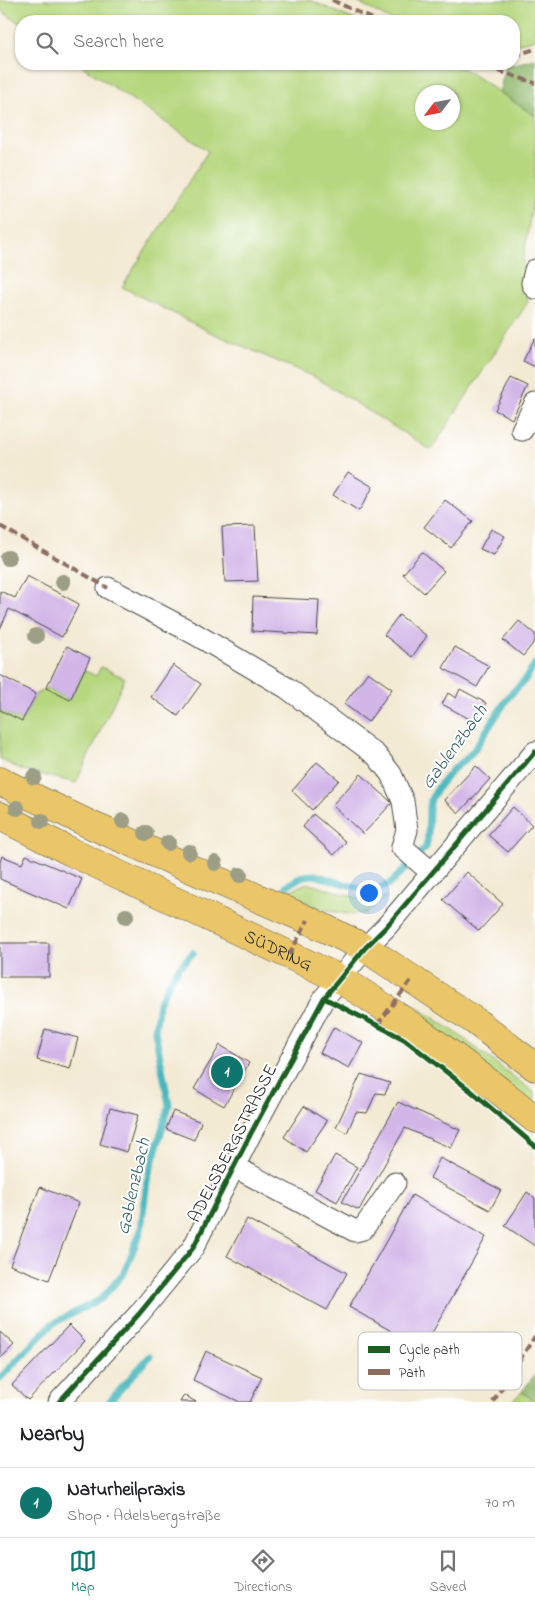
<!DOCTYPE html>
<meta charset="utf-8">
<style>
body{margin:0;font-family:"Indie Flower",sans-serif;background:#f6f6f6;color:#202124}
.compass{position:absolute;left:415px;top:85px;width:45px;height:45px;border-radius:50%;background:#fff;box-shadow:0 1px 4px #0004;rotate:238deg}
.you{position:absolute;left:368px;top:892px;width:18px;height:18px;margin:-12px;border:4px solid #fff;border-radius:50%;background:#1a73e8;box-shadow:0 0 0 8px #1a73e833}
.badge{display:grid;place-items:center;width:32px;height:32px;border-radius:50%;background:#0f766e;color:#fff;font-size:16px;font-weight:700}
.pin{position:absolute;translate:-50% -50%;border:2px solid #fff;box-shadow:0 1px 5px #0006}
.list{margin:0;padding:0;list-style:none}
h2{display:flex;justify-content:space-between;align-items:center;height:65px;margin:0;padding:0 20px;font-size:21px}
h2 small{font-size:16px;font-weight:400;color:#757577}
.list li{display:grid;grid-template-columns:32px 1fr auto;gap:15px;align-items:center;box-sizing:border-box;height:70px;padding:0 20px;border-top:1px solid #e0e0e0}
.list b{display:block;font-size:19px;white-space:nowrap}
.list p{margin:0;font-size:16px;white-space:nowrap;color:#757577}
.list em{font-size:16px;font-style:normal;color:#757577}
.icon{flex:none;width:28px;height:28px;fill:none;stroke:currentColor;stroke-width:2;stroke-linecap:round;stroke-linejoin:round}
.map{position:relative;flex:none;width:535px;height:1402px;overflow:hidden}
.search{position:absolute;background:#fff;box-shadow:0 1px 4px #0004;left:15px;right:15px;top:15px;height:55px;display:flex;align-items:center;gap:12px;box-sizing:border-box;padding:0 18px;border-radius:20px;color:#757577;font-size:19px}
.sheet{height:135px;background:#fff}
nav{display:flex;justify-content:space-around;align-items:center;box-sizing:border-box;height:70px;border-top:1px solid #e0e0e0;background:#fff;font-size:14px;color:#757577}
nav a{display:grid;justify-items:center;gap:2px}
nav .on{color:#0f766e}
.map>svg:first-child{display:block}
.green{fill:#b6d77e;stroke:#708154;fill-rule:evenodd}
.forest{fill:#90b86d;stroke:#5e724c}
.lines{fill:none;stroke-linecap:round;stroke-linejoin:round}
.stream{stroke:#48b7be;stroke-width:7}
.building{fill:#d2b6e8}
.minor-casing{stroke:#494844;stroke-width:23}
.major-casing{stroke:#494844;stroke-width:29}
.minor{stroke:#fff;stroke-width:21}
.major{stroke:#ebc669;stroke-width:28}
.quiet{stroke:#8d6e63;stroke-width:4;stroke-dasharray:8 4;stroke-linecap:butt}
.cycleway-casing{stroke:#fff;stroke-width:8}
.cycleway{stroke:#1b5e20;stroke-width:5}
.tree{fill:#9c9e85}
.labels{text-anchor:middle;stroke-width:4;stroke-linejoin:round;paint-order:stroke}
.street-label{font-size:18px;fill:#2b2b2b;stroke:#fff}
.water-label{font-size:19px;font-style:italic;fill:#376366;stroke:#fff}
.key{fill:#fff;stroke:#bfbfbf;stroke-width:1}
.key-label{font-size:14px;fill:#2b2b2b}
</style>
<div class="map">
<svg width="535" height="1402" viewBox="0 0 535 1402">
<rect width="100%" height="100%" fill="#fff"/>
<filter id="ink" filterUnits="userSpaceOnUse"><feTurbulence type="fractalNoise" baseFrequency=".02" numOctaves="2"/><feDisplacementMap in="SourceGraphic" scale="10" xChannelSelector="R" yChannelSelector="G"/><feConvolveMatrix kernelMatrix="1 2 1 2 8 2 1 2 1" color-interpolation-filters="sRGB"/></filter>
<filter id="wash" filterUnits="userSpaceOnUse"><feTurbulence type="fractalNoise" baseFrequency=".0096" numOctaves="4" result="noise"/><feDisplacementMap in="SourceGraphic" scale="20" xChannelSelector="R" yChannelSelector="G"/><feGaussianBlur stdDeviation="1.12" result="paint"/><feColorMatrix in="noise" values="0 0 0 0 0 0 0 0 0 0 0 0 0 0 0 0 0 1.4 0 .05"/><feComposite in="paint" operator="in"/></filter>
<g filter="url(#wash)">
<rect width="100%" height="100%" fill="#f3ead4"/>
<path class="green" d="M0,0H310L357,21H21V24L0,10Z
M353,0H535V39L514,45V21H393Z
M79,64H451L468,71L535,116V187L523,261L528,302L431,450L316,378L210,332L122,287L208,151ZM422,92H452V122H422Z
M101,667L125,678L76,783L22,770L0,759V710L22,721L36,694L46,688L70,700L84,670L96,676Z
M307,883L362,899L386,897L366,914H348L320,909L286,892Z
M405,999L455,1032L535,1093V1105L400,1005Z
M522,1392L535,1402H511Z"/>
<path class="forest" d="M535,59V116L499,92L506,66Z
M535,1374V1402L522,1392Z"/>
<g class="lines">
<path class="stream" d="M286,886L303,876L315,875C337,881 373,898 392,882L426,847L428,836L429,808L431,799L439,786L454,768L465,760L474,750L509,696L524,681L535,664
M0,1378L52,1324L101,1299L124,1273L141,1230L147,1181L169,1105L155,1031L159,1003L173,976L180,966L193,953
M109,1402L150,1356"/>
</g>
<g id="blocks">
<path class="building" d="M535,338V367L523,361Z
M511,378L528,386L512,419L495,410Z
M348,472L373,487L359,511L333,495Z
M445,500L473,521L451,548L424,527Z
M255,526L258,581L225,582L222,527Z
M491,529L505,536L494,555L480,549Z
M422,552L444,571L424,593L403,574Z
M27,576L79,604L62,637L9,609L0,629V591L15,598Z
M253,597L319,600L317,635L252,631Z
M399,615L427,636L412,657L384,635Z
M519,621L535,634V641L523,656L503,640Z
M67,646L90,658L70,700L46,688Z
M455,647L489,666L477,687L443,668Z
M173,665L201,684L178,716L151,697Z
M368,672L392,689L368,722L344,704Z
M0,675L36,694L22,721L0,710Z
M460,689L486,703L475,722L442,704L448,693L456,698Z
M317,762L339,780L312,810L292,791Z
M476,766L490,779L459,813L444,800Z
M361,774L392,803L363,834L332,805Z
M513,807L532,825L508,852L488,835Z
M313,814L346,842L334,855L303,827Z
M26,855L82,879L69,909L0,879V862L2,856L22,864Z
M467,872L503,904L479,931L443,900Z
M0,943H49V977H0Z
M334,1027L363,1043L349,1068L320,1053Z
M45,1029L78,1038L70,1069L37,1060Z
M220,1045L249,1063L224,1106L194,1089Z
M361,1074L390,1083L385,1094L376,1093L367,1113L356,1112L347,1133L336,1127Z
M398,1102L460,1130L451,1148L405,1128L359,1210L342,1202Z
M304,1106L327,1121L306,1152L284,1137Z
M110,1108L138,1115L127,1152L100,1144Z
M173,1111L201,1122L194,1140L166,1129Z
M335,1155L357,1167L337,1202L315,1190Z
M440,1158L501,1190L490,1210L430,1178Z
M40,1187L79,1203L49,1280L10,1265Z
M527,1192L535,1198V1246L505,1226Z
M412,1195L486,1237L423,1349L349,1307Z
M247,1219L347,1273L327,1310L227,1256Z
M69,1325L85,1341L28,1400L12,1385Z
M0,1332L14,1345L0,1359Z
M206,1351L262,1377L250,1402H240L193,1380Z
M184,1395L196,1402H180Z"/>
</g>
</g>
<g filter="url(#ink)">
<use href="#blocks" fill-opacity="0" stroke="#494844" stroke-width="1"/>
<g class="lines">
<defs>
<path id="minor" d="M535,270L532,283L535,288
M522,430L535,404
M108,588L195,634L287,688L376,755L391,774L403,801L407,830L402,847L431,872
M235,1167L355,1231L363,1229L395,1183
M59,1402L139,1314L193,1248L250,1135L324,998L365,948L386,927L535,752"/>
<g id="major">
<path d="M0,781L91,825L308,920L365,948L475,1021L535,1067"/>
<path id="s1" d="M0,816L71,852L340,979C408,1021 473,1069 535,1119"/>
</g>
</defs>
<use href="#minor" class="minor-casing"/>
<use href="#major" class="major-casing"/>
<use href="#minor" class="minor"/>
<use href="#major" class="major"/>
<path class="quiet" d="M332,0L377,21
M514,56L535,49
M487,65L499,71L535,83
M0,526L108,588
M289,955L308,920
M377,1025L412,979
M493,1402L535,1336"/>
<defs>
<path id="cycleway" d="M324,998L404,1039L471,1091L535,1146
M59,1402L139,1314L193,1248L250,1135L324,998L365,948L386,927L535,752"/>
</defs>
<use href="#cycleway" class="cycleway-casing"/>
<use href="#cycleway" class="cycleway"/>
</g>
<g class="tree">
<circle cx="8" cy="558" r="8"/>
<circle cx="63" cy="582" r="8"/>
<circle cx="36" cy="636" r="8"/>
<circle cx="34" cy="777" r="8"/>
<circle cx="17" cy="808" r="8"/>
<circle cx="42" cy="821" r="8"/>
<circle cx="123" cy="821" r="8"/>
<circle cx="146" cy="833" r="8"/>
<circle cx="168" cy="843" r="8"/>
<circle cx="189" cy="852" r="8"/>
<circle cx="215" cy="863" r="8"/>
<circle cx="240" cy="875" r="8"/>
<circle cx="126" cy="916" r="8"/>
</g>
</g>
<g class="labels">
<g class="street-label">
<text dy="6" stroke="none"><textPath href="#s1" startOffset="309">SÜDRING</textPath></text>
<text transform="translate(232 1143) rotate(-63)" y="6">ADELSBERGSTRASSE</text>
</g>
<g class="water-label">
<text transform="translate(453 746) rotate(-54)" y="7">Gablenzbach</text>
<text transform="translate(132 1186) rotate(-77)" y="7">Gablenzbach</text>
</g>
</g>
<rect x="358" y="1332" width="164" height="58" rx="8" class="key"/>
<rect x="368" y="1346" width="22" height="7" fill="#1b5e20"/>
<rect x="368" y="1369" width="22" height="6" fill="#8d6e63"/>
<g class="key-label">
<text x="399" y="1354">Cycle path</text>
<text x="399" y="1377">Path</text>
</g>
</svg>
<svg class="compass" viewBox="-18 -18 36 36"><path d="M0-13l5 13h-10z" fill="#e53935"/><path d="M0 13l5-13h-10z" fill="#757577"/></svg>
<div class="you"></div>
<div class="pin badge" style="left:227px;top:1072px">1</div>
<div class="search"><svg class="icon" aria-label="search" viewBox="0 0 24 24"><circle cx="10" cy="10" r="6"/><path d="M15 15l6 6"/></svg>Search here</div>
</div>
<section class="sheet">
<h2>Nearby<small></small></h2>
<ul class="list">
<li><span class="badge">1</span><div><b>Naturheilpraxis</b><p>Shop · Adelsbergstraße</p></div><em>70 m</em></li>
</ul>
</section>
<nav>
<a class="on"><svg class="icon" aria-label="map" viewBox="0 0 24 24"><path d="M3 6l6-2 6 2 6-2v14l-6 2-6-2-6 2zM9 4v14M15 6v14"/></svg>Map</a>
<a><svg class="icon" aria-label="directions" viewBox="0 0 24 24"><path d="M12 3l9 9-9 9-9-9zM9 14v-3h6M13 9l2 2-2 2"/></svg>Directions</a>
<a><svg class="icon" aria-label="saved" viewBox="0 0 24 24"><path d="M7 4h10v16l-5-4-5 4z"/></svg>Saved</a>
</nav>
